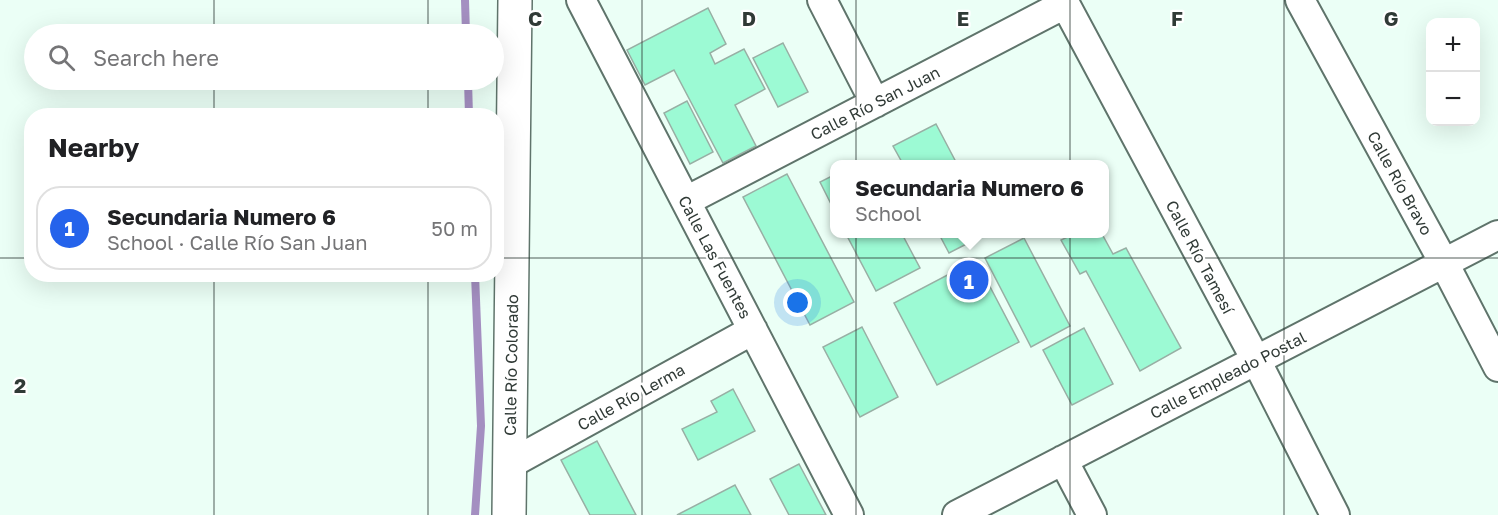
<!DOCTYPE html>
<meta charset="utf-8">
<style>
body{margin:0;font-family:"Golos Text",sans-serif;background:#f2f2f2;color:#202124}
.controls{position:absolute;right:18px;top:18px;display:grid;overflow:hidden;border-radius:12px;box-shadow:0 6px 24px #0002}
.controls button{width:54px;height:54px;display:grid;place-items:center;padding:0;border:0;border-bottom:2px solid #e0e0e0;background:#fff;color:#202124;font:30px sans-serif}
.you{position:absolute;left:798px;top:303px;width:21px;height:21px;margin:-15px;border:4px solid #fff;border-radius:50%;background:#1a73e8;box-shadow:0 0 0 9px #1a73e833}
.badge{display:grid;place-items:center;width:39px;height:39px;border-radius:50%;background:#2563eb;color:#fff;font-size:20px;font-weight:700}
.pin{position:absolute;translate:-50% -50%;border:3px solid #fff;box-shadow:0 2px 6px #0006}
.popup{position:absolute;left:830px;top:160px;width:279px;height:78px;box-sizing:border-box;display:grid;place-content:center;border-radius:12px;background:#fff;filter:drop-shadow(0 2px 4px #0005);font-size:20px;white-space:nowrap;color:#757577}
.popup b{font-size:22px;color:#202124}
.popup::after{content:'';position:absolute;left:50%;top:100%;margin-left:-12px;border:12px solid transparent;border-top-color:#fff}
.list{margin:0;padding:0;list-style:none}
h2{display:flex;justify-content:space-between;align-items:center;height:78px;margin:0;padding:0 24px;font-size:26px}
h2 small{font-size:20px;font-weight:400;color:#757577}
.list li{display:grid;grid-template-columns:39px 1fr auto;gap:18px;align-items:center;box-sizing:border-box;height:84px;margin:0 12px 12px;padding:0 12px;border:2px solid #e0e0e0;border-radius:24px}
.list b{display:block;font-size:22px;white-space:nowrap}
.list p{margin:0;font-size:20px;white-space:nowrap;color:#757577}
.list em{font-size:20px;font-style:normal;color:#757577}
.icon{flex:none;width:33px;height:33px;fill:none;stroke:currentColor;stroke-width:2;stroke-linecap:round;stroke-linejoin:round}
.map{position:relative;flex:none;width:1498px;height:515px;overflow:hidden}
.search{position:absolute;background:#fff;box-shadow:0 6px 24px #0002;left:24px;top:24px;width:480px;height:66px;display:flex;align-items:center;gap:15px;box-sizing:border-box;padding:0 21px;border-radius:33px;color:#757577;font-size:22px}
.panel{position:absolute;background:#fff;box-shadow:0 6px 24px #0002;left:24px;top:108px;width:480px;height:174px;border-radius:24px}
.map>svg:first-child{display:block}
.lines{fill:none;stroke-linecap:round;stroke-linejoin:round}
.stream{stroke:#a48fc1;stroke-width:8}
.building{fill:#9cfad4;stroke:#98afa4;stroke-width:1.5}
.street-casing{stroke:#5f746b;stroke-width:32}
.secondary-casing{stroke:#5f746b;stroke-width:36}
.street{stroke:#fff;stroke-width:28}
.secondary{stroke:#fff;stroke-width:33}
.grid{fill:none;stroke:#303a36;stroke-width:1.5;stroke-opacity:0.55}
.labels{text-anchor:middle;stroke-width:4.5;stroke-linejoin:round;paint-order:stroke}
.street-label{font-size:16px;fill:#303a36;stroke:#fff}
.grid-label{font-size:20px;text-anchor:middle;font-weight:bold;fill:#303a36;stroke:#fff;stroke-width:4.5;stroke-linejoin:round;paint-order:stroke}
</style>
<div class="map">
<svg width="1498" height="515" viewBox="0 0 1498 515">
<rect width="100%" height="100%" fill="#ebfff6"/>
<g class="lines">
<path class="stream" d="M465,0L466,34
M468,80L469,116
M475,515L481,426L475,274"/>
</g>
<path class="building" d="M708,8L726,44L710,53L715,64L744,49L765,89L735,105L756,146L723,163L674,70L645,85L627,50Z
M783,43L808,92L778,107L753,58Z
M687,101L713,152L690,164L664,113Z
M936,124L957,164H903L893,146Z
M787,174L854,302L810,325L743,197Z
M834,175V210L820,182Z
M846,234H902L920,268L876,291Z
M939,234H986L949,253Z
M1074,234H1102L1113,254L1126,248L1181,348L1140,371L1086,271L1080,274L1061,240Z
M1024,238L1070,326L1031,347L985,258Z
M976,260L1019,342L937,385L894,303Z
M862,327L898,397L860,417L823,347Z
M1084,328L1113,384L1072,405L1043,350Z
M733,389L755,431L698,460L682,429L717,412L711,401Z
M597,441L636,515H590L561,460Z
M799,464L826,515H789L770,479Z
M735,485L751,515H677Z"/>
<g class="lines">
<defs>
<path id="street" d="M581,0L849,515
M822,0L875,103
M1063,0L1256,360L1335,515
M1300,0L1444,263L1498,367
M686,201L1065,4
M1063,460L1092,515
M510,464L753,330
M957,515L1498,235"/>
<path id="secondary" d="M509,515L515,0"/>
</defs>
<use href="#street" class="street-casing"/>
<use href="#secondary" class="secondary-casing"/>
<use href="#street" class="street"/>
<use href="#secondary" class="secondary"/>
</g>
<path class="grid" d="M214,0V34M428,0V34M642,0V515M856,0V515M1070,0V515M1284,0V515M214,80V116M428,80V116M0,258H32M496,258H1498M214,274V515M428,274V515"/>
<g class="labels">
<g class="street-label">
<text transform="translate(875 103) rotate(-27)" y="6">Calle Río San Juan</text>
<text transform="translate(1400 183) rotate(61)" y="6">Calle Río Bravo</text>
<text transform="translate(715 257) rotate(62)" y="6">Calle Las Fuentes</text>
<text transform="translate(1200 257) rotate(62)" y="6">Calle Río Tamesí</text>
<text transform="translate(511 365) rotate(-89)" y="6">Calle Río Colorado</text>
<text transform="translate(1228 375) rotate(-27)" y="6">Calle Empleado Postal</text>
<text transform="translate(631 397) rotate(-29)" y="6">Calle Río Lerma</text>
</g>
</g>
<g class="grid-label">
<text x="535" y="26">C</text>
<text x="749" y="26">D</text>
<text x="963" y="26">E</text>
<text x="1177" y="26">F</text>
<text x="1391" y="26">G</text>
<text x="20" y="393">2</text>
</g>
</svg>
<div class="controls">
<button>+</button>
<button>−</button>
</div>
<div class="you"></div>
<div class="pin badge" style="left:969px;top:280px">1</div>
<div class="popup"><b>Secundaria Numero 6</b>School</div>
<div class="search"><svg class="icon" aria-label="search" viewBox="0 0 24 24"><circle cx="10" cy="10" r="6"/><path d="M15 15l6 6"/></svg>Search here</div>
<section class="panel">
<h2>Nearby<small></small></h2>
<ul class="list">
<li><span class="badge">1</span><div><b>Secundaria Numero 6</b><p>School · Calle Río San Juan</p></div><em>50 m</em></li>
</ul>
</section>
</div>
